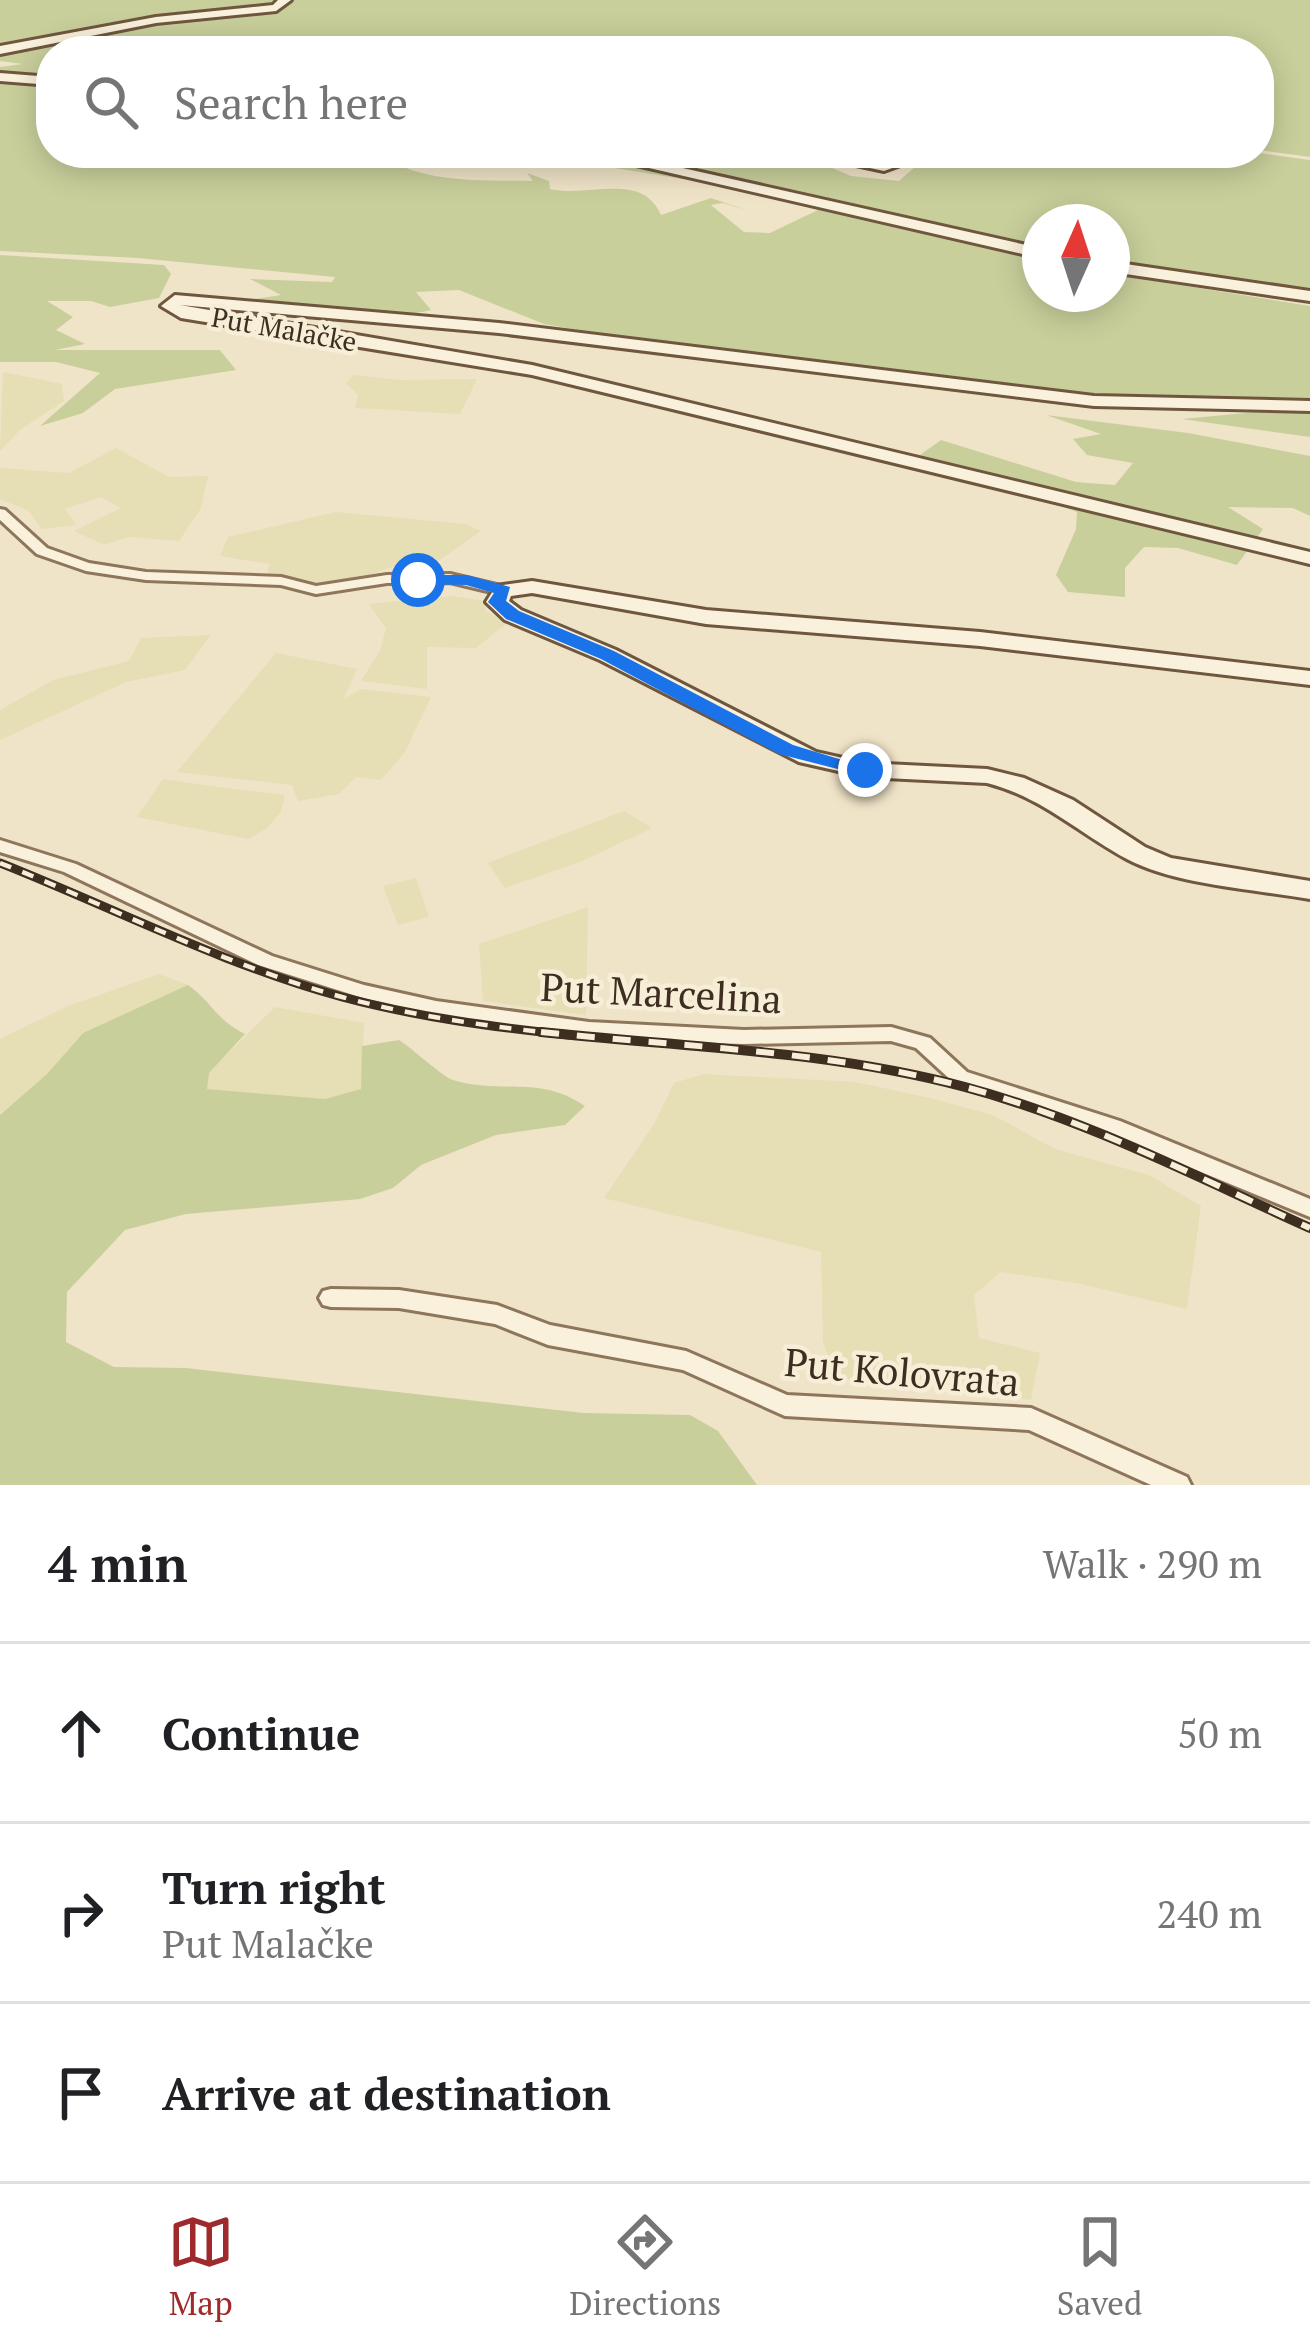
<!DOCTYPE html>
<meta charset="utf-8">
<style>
body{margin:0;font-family:"PT Serif",serif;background:#f6f6f6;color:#202124}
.compass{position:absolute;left:1022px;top:204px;width:108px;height:108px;border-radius:50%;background:#fff;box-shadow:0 6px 30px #0003;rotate:3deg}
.stop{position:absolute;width:36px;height:36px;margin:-27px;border:9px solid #1a73e8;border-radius:50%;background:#fff}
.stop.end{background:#1a73e8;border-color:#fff;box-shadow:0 3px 12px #0008}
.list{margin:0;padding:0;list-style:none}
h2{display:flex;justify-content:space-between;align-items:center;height:156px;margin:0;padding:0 48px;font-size:51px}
h2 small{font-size:39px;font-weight:400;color:#757577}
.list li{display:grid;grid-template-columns:78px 1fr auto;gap:36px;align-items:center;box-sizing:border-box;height:180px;padding:0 48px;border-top:3px solid #e0e0e0}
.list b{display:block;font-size:45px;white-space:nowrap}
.list p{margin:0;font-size:39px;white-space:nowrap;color:#757577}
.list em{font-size:39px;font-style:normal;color:#757577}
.icon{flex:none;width:66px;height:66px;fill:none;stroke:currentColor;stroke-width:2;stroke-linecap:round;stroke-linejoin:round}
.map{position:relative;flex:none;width:1310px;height:1485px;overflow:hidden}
.search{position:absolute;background:#fff;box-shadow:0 6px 30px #0003;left:36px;right:36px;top:36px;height:132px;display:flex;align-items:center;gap:30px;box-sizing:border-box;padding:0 42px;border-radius:48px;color:#757577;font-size:45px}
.sheet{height:696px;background:#fff}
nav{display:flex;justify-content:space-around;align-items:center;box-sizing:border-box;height:168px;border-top:3px solid #e0e0e0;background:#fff;font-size:33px;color:#757577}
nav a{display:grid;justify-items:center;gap:6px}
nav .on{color:#9e2a2b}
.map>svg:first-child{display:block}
.farmland{fill:#e6deb5}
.green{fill:#c9cf9b}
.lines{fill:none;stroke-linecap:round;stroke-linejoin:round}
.street-casing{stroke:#8d765c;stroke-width:6}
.secondary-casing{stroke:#6f573f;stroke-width:6}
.street{fill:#faf1dc;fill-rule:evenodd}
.secondary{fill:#faf1dc;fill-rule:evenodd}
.rail-far1-casing{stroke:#3d2e20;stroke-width:9}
.rail-casing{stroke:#3d2e20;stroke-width:10}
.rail-far1{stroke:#f7eed8;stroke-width:4.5;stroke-dasharray:12;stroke-linecap:butt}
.rail{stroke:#f7eed8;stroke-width:6;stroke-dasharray:18;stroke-linecap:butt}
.route{fill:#1a73e8}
.labels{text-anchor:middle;stroke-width:9;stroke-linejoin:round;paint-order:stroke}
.far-street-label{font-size:27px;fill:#3d2e20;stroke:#f7eed8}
.near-street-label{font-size:39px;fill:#3d2e20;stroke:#f7eed8}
</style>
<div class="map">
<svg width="1310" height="1485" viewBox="0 0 1310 1485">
<rect width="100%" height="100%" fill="#f0e4c8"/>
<path class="farmland" d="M3,372L62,384L64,401L20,430L0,451Z
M353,375L401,380L477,379L460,414L355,408L358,395L346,383Z
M116,448L169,477L208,476L201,508L179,541L129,537L104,545L74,531L121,508L101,497L65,509L76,525L41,529L29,511L0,499V468L69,473Z
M336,512L465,524L481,531L434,564L395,566L339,585L267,577L269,564L220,556L228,537Z
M452,596L484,601L486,611L507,623L476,648L427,647V689L361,681L380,651L386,628L369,604Z
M211,635L185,670L126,682L0,740V710L53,680L129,661L141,638Z
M276,653L357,669L344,699L360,689L431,697L405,752L381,780L356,777L339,794L298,801L292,785L177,772Z
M163,779L218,787L285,795L281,812L266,829L248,839L137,817Z
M624,811L652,828L580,862L505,888L488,863Z
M416,878L429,917L398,925L383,886Z
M588,907L586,1015L483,1001L479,944Z
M159,974L188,985L163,1002L83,1033L47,1074L0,1115V1039L68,1006Z
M275,1007L364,1023L361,1089L325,1099L206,1089L208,1073Z
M704,1074L855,1082L930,1098L993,1115L1055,1149L1149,1175L1201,1206L1187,1309L1076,1283L1001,1272L974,1295L979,1338L1040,1353L1031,1400L920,1380L836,1379L823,1341L821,1252L604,1198L654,1124L674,1083Z"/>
<path class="green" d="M0,0H280V5L190,14L0,48Z
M293,0H1310V157L1259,150V51H51V79L0,74V67L23,64L0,61V52L155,20L282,9Z
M0,82L51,84V153H385L382,156C426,184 482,180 533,181L527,173L549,181L550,189C589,198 642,171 661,215L711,198L749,211L723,203L711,205L744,232L770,233L822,208L1040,259V294H1112V274L1310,306V402L1107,395L633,340L544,324L459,290L416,292L431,310C375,323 307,312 250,300L281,295L250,279L332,282L335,277L138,258L0,251Z
M416,153H571L762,192L615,168L453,160Z
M604,153H780L809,158L851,176L899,181L916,166L909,157L876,153H1259L1310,160V292L1112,263V222H1040V250C894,219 751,177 604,153Z
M0,255L164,265L171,274L159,298L110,307L91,301H47L73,317L56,330L85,344L55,350H220L236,370L115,389L83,413L40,426L100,373L56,362H0Z
M1310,407V437L1182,419Z
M1046,415L1188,433L1310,456V516L1293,508L1228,507L1263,529L1237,565L1178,548L1144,547L1125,568V597L1068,592L1056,575L1076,529L1077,512L920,455L941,440L1076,482L1115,485L1133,463L1087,455L1073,439L1101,434Z
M188,985C214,1004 214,1018 245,1034L209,1073L207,1089L325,1099L361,1089L362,1046L399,1040C412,1048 444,1078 453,1080C501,1095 538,1074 585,1106L565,1125L496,1135L421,1165L393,1188L360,1199L186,1214L125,1230L67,1292L66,1342L114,1367L186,1368L584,1413L690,1415L718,1431L757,1485H0V1115L47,1074L83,1033Z"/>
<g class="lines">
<defs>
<path id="street" d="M0,509L5,510L47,548L89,563L146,572L281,577L316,586L387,575L450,574L509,588L511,591L504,595L450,582L387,583L316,594L281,585L146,580L86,571L37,554L0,520Z
M0,840L76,864L272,956L364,985L436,1001L589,1022L744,1030L891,1027L930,1038L967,1072L1120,1121L1310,1199V1217L1106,1133L953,1082L916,1048L891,1041L744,1044L667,1042L512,1027L436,1015L363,998L258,965L64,872L0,852Z
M331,1289L399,1290L497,1305L550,1325L686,1351L787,1395L1031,1408L1187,1477L1191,1485H1151L1029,1430L785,1416L683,1370L548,1345L495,1324L399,1308L331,1307L323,1305L319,1298L323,1291Z"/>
<path id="secondary" d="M278,0H291L276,11L156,23L0,54V46L156,17L273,5Z
M0,73L51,77V85L0,81Z
M584,153H612L647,160L1040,248V258Z
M800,153L849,157L845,153H872L906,163L884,171Z
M1112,262L1310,291V301L1112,272Z
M175,295L499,323L1094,396L1310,401V411L1094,406L499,333L180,305L532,365L1310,552V564L532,375L181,318L161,306Z
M532,581L706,610L980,632L1310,671V685L980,646L706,624L532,593L511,596L509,601L521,610L616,650L816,752L865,763L987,769L1024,778L1073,800L1145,847L1171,858L1310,881V899C1254,889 1176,885 1127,859C1077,832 1044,798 987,783L865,777L799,762L600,660L505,620L486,602L496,586Z"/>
</defs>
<use href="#street" class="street-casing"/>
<use href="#secondary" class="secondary-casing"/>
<use href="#street" class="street"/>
<use href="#secondary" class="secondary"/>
<defs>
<path id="rail-far1" d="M0,863C114,908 224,965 342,997C417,1017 493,1027 569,1035"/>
<path id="rail" d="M541,1032C682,1047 827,1050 965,1087C1085,1119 1197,1177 1310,1228"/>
</defs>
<use href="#rail-far1" class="rail-far1-casing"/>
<use href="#rail" class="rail-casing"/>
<use href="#rail-far1" class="rail-far1"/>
<use href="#rail" class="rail"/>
</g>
<path class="route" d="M418,575H467L510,587L506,601L519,611L614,651L793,745L875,770L865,776L779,754L601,659L506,619L488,602L494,593L466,585L412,584L410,580Z"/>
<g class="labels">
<g class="far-street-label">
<text transform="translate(284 330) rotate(10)" y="9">Put Malačke</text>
</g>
<g class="near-street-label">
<text transform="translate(661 993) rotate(3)" y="14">Put Marcelina</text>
<text transform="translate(902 1372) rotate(5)" y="14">Put Kolovrata</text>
</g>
</g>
</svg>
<svg class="compass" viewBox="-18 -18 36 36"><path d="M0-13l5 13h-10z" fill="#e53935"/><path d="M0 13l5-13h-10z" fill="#757577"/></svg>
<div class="stop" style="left:418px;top:580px"></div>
<div class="stop end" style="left:865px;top:770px"></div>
<div class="search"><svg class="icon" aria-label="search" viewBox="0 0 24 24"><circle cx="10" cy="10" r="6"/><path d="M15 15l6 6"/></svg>Search here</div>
</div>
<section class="sheet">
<h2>4 min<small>Walk · 290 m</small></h2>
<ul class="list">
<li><svg class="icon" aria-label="ahead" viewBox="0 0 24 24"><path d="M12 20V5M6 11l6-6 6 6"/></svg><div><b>Continue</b></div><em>50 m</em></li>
<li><svg class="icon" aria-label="right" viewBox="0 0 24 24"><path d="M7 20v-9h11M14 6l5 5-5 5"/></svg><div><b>Turn right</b><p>Put Malačke</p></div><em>240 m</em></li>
<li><svg class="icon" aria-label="arrive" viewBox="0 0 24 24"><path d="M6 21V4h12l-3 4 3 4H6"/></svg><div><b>Arrive at destination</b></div></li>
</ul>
</section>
<nav>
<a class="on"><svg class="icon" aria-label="map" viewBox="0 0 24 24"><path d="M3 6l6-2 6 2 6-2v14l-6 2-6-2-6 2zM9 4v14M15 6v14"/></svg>Map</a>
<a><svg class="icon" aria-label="directions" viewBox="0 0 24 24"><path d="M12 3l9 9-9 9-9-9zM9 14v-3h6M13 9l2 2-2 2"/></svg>Directions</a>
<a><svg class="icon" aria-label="saved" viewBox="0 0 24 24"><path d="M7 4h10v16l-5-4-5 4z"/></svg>Saved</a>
</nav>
